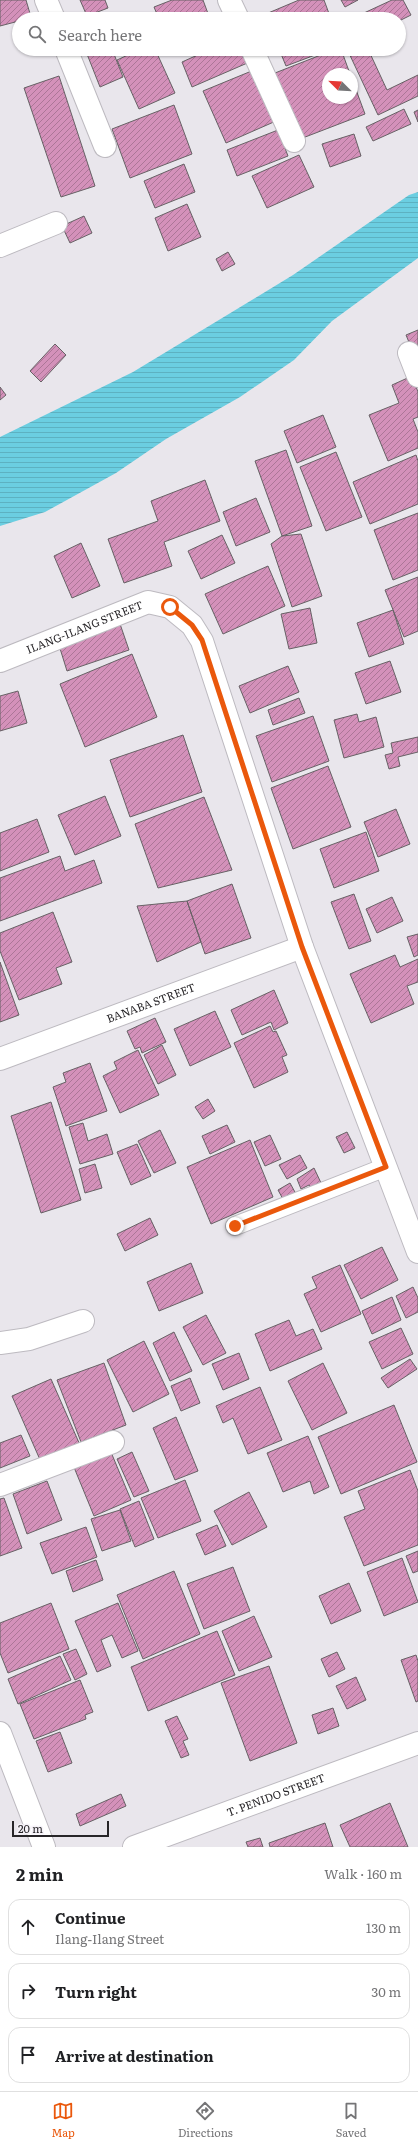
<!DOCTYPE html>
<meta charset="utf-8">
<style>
body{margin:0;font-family:Literata,serif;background:#f6f6f6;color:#202124}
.compass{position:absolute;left:322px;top:68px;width:36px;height:36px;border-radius:50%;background:#fff;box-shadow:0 1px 3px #0004;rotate:294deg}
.scale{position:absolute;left:12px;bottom:10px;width:97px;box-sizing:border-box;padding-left:4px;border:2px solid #272528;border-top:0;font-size:11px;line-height:14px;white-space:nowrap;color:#272528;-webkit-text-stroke:3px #f6f3f9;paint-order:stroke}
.stop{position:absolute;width:12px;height:12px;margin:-9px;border:3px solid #ea580c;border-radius:50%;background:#fff}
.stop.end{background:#ea580c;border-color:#fff;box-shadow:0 1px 4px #0008}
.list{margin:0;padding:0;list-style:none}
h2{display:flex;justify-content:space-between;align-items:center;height:52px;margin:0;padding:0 16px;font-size:17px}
h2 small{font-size:13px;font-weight:400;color:#757577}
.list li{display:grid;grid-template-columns:26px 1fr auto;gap:12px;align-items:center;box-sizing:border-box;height:56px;margin:0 8px 8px;padding:0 8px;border:1px solid #e0e0e0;border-radius:12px}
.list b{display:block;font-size:15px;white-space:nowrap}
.list p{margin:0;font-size:13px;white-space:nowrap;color:#757577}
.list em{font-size:13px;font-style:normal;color:#757577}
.icon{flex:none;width:22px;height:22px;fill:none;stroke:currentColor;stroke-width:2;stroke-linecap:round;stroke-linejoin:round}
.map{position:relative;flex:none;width:418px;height:1847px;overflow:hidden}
.search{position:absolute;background:#fff;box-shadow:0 1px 3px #0004;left:12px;right:12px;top:12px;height:44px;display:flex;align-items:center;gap:10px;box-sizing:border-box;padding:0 14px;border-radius:22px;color:#757577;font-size:15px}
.sheet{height:244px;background:#fff}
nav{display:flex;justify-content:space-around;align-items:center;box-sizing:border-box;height:56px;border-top:1px solid #e0e0e0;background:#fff;font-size:11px;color:#757577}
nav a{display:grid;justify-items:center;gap:2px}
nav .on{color:#ea580c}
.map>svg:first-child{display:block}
.water{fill:url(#water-rules)}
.building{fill:url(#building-hatch);stroke:#676165}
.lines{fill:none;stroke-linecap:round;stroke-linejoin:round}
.lane-casing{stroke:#bdbac0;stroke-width:20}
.street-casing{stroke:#bdbac0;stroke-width:24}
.secondary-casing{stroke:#bdbac0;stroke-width:24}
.lane{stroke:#fff;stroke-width:18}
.street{stroke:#fff;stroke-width:22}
.secondary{stroke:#fff;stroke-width:22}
.route{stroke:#ea580c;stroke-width:5}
.labels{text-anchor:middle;stroke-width:3.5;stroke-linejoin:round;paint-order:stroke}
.street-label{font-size:11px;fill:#272528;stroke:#f6f3f9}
</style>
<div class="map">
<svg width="418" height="1847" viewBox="0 0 418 1847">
<defs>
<pattern id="water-rules" width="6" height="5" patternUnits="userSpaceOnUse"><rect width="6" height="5" fill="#6bcee1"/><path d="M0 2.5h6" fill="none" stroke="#5db1c1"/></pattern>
<pattern id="building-hatch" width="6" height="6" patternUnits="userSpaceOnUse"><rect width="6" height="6" fill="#d491ba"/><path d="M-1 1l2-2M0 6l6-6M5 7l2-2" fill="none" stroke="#ac7697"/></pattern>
</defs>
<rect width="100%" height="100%" fill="#e9e6ec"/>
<path class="water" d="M418,192V258L332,321L294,360L240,397L166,439L116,473L45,512L0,526V437L133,372L293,275L409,195Z"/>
<path class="building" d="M0,0H26L31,17L19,19V21L0,26Z
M80,0H105L108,8L87,16Z
M172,0H203L210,19H159L154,7Z
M299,0H324L331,19H254Z
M341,0H358L345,7Z
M392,0H403L411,15L399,21V19H351Z
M85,49H112L123,77L100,87Z
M141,49H155L175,93L139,109L117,60Z
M211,49H247L252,61L192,87L182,62Z
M279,49H331L286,66Z
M336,49H341L350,74H328V98H352V79L365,114L300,139L275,73Z
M347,49H368L387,90L418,75V96L378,115Z
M254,70L276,121L226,143L203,91Z
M59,76L95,186L61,197L24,88Z
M174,105L192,154L130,178L112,129Z
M404,109L411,124L373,141L366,127Z
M418,110V122L414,112Z
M278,130L288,156L237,176L227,150Z
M354,134L361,156L330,167L322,144Z
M299,155L314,187L267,208L252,176Z
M184,164L195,192L155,208L144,181Z
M187,204L201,237L168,251L155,218Z
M84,216L92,233L70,243L62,226Z
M228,252L235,264L222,271L216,259Z
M418,330V364L406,335Z
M55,344L66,355L41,382L30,371Z
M412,376L418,392V417L413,419L418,432V448L388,461L369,415L399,403L392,385Z
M0,387L6,395L0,400Z
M323,415L336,447L297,463L284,431Z
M286,450L312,526L282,536L255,461Z
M336,452L362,517L326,531L300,467Z
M416,455L418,461V504L370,524L353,482Z
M205,480L220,521L164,542L172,566L124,583L108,539L158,521L151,501Z
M256,498L270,532L236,546L223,512Z
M418,513V570L393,580L374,530Z
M301,534L322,596L292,607L271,544L282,536Z
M222,535L235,563L201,579L188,551Z
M81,543L100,586L72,598L54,556Z
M268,566L285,606L223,634L205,594Z
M418,577V631L404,637L385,590Z
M310,608L317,643L289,649L281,614Z
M393,610L404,644L369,657L357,623Z
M119,621L129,650L67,671L58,642Z
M132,654L157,717L85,747L60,684Z
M390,661L401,692L366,704L355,673Z
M288,666L299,692L250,713L239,686Z
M18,691L27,723L0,731V696Z
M299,698L305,713L273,725L268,710Z
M357,714L359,722L376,717L384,747L344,758L334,720Z
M313,716L329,761L272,782L256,736Z
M183,735L202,792L130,817L110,760Z
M418,737V752L398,757L400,766L389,769L385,755L393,753L391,743Z
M328,766L351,827L293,849L271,788Z
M105,796L121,836L75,855L58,815Z
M204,797L232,870L158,888L135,824Z
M396,809L410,844L378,857L364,822Z
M37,819L49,852L0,871V833Z
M366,832L379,871L334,888L320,849Z
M60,856L65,871L94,860L102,883L0,921V878Z
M232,884L251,938L205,954L187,901Z
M354,894L371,941L349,949L331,902Z
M392,897L403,921L377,933L366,909Z
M187,901L201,942L157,962L137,906Z
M53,912L72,962L56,968L62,984L19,1000L0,951V933Z
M418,934V955L414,957L407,937Z
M395,955L400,967L418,959V982L407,986L414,1004L371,1023L350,974Z
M0,962L19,1015L0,1022Z
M274,990L288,1023L274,1030L271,1022L242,1035L231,1010Z
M215,1011L231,1047L190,1066L174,1029Z
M155,1018L166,1042L142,1053L140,1047L135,1049L127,1031Z
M270,1026L273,1032L276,1031L287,1055L282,1057L288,1072L254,1088L234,1043Z
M162,1045L176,1075L158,1084L144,1055Z
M138,1050L159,1095L120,1113L103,1076L117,1069L114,1062Z
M90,1063L107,1111L66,1126L53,1087L66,1082L63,1073Z
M208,1099L215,1111L203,1119L195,1107Z
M51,1102L81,1200L41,1213L11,1116Z
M83,1123L88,1141L107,1134L113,1154L80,1164L69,1127Z
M227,1125L235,1142L210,1154L202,1136Z
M160,1130L176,1163L154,1173L138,1141Z
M347,1132L355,1148L344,1153L336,1137Z
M270,1135L281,1159L265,1166L254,1142Z
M250,1140L273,1197L211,1224L187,1167Z
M137,1144L151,1176L131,1185L117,1152Z
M300,1155L307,1168L287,1179L279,1165Z
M95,1164L102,1188L85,1193L79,1169Z
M314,1168L322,1185L312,1190L309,1185L301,1189L297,1179Z
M290,1183L296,1194L284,1201L278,1190Z
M150,1218L158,1235L125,1251L117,1234Z
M382,1247L398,1280L361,1299L344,1265Z
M191,1263L203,1293L159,1311L147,1282Z
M340,1265L361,1314L321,1332L304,1294L317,1288L312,1277Z
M413,1287L418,1298V1312L406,1318L396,1296Z
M392,1297L401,1320L372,1334L362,1311Z
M206,1315L226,1353L203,1365L183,1327Z
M289,1320L296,1336L313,1329L322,1349L270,1371L255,1334Z
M401,1328L413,1354L382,1369L369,1342Z
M174,1332L192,1371L170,1381L153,1343Z
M144,1341L169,1394L133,1412L107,1360Z
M239,1353L249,1379L223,1390L212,1364Z
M410,1359L417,1369L388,1388L381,1378Z
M104,1363L126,1425L81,1442L57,1380Z
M323,1363L347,1413L312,1430L288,1381Z
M190,1378L200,1403L181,1411L171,1386Z
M51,1379L80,1445L41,1462L12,1396Z
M260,1387L282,1440L248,1454L233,1418L223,1423L216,1406Z
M394,1405L417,1462L341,1494L318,1437Z
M176,1417L198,1471L175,1480L153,1428Z
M21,1435L30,1456L0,1468V1443Z
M308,1436L329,1487L314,1494L310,1481L283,1492L267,1453Z
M108,1445L131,1500L94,1516L71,1460Z
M132,1452L149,1491L134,1497L117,1459Z
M410,1470L418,1491V1545L364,1566L344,1517L365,1509L358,1491Z
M185,1480L201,1521L158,1538L141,1498Z
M47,1481L62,1520L27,1534L13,1494Z
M249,1492L267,1527L232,1545L214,1511Z
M4,1498L22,1548L0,1556V1499Z
M139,1501L154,1539L135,1547L120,1509Z
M120,1510L131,1541L102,1551L91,1519Z
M217,1525L226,1546L205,1555L196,1534Z
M86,1527L97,1557L52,1574L40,1543Z
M418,1551V1571L413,1573L406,1556Z
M402,1558L418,1602L384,1616L367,1572Z
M96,1560L103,1580L73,1592L66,1571Z
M233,1567L250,1611L204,1629L187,1584Z
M174,1571L200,1634L143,1659L117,1595Z
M349,1583L361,1611L331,1624L319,1596Z
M51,1603L69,1649L8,1673L0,1653V1623Z
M118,1603L138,1651L122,1658L112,1635L101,1640L111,1666L97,1672L75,1621Z
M254,1616L272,1657L239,1671L222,1631Z
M217,1631L235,1675L148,1711L131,1667Z
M76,1649L87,1674L75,1680L63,1654Z
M337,1652L345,1669L329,1677L321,1659Z
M416,1655L418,1661V1701L416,1702L401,1660Z
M60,1656L71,1680L18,1704L8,1679Z
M269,1666L297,1743L250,1761L221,1683Z
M356,1677L366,1700L347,1709L336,1686Z
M80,1680L93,1712L85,1715L86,1719L34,1739L20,1704Z
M333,1708L339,1726L318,1734L312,1715Z
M177,1716L188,1739L183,1741L189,1755L181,1758L165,1721Z
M60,1732L72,1763L48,1772L36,1741Z
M121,1794L126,1806L80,1826L76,1814Z
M390,1803L408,1847H350L340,1825Z
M325,1823L333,1847H270L269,1843Z
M260,1838L263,1847H248L246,1842Z"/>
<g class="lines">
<defs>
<path id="lane" d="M235,1226L386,1167"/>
<g id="street">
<path d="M46,0L54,19"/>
<path d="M229,0L238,19"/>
<path d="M66,49L105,146"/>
<path d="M252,49L294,141"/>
<path d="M0,246L56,223"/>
<path d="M409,353L418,376"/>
<path id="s1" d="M0,661L148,602L170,607L192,625L202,641L302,947L418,1252"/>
<path id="s2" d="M0,1059L302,947"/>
<path d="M0,1343L29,1339L83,1321"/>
<path d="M0,1485L113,1442"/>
</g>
<g id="secondary">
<path d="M0,1733L44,1847"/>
<path id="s3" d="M134,1847L418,1743"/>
</g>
</defs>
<use href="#lane" class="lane-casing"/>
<use href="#street" class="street-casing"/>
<use href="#secondary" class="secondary-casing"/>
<use href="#lane" class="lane"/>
<use href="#street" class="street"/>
<use href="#secondary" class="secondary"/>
</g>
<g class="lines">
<path class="route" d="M170,607L192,625L202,640L302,947L386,1167L235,1226"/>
</g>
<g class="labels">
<g class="street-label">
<text dy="4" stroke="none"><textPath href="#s1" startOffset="91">ILANG-ILANG STREET</textPath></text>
<text dy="4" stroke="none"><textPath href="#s2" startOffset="161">BANABA STREET</textPath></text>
<text dy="4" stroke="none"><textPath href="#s3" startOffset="151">T. PENIDO STREET</textPath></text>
</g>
</g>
</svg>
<svg class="compass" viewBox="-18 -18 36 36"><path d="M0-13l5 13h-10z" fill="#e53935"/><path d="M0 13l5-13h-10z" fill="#757577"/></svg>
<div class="scale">20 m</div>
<div class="stop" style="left:170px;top:607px"></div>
<div class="stop end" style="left:235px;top:1226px"></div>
<div class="search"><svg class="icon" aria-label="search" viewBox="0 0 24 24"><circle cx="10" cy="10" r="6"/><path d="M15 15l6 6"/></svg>Search here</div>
</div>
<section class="sheet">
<h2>2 min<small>Walk · 160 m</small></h2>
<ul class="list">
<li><svg class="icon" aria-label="ahead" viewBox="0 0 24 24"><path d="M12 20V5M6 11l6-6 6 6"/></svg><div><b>Continue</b><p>Ilang-Ilang Street</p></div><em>130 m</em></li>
<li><svg class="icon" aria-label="right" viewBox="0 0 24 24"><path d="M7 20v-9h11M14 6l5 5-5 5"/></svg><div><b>Turn right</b></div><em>30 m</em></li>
<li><svg class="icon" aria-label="arrive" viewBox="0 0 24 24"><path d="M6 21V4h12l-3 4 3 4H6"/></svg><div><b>Arrive at destination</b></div></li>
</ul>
</section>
<nav>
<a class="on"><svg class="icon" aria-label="map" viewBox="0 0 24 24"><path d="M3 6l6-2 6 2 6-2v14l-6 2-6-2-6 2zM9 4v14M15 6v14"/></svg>Map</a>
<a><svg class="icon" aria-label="directions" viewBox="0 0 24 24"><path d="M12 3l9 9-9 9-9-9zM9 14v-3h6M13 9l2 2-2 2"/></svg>Directions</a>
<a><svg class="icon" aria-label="saved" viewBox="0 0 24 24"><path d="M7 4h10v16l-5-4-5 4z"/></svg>Saved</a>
</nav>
